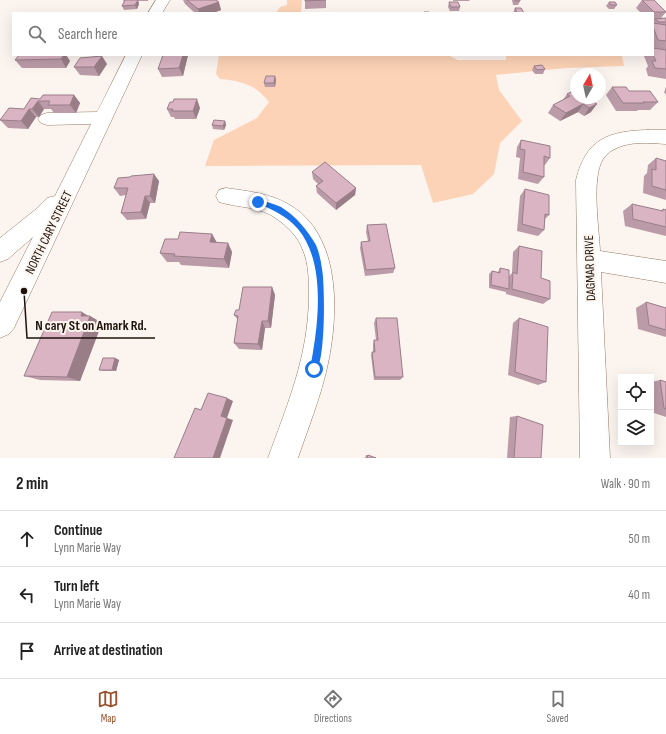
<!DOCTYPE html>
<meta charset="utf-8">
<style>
body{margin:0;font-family:"Sofia Sans Condensed",sans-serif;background:#f6f6f6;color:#222}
.controls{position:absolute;right:12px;bottom:12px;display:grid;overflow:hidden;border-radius:0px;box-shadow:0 4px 16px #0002}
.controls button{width:36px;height:36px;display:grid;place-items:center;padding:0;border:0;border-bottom:1px solid #e0e0e0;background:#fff;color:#222;font:20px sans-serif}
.compass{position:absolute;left:570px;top:68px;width:36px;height:36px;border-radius:50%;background:#fff;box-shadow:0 4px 16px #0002;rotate:9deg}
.stop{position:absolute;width:12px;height:12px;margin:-9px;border:3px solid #1a73e8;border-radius:50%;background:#fff}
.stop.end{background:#1a73e8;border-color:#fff;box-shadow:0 1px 4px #0008}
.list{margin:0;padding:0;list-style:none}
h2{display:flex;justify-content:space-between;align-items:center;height:52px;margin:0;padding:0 16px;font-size:17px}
h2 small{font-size:13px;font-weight:400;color:#767676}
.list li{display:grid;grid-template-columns:26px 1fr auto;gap:12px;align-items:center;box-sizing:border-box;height:56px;padding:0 16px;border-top:1px solid #e0e0e0}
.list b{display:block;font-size:15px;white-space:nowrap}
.list p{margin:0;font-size:13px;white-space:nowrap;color:#767676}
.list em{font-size:13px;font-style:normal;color:#767676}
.icon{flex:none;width:22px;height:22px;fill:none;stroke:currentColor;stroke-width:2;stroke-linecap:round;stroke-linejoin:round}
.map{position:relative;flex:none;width:666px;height:458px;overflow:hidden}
.search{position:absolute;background:#fff;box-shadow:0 4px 16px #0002;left:12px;right:12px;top:12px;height:44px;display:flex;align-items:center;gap:10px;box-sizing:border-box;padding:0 14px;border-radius:0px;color:#767676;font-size:15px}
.sheet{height:220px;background:#fff}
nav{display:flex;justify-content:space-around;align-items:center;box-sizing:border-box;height:56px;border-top:1px solid #e0e0e0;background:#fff;font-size:11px;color:#767676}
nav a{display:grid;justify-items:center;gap:2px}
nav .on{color:#98512b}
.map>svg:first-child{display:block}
.green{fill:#fcd3b6}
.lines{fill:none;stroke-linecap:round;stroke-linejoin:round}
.minor-casing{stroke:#967964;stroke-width:1}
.minor{fill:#fff;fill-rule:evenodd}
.wall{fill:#bb9ba8}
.shaded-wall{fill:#997e88}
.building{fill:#dab4c3;stroke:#997e88}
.route{fill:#1a73e8}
.labels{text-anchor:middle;stroke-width:4;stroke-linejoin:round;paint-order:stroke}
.street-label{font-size:13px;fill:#1e130b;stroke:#fbf4ef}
.leader{fill:none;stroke:#1e130b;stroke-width:1.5}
.callout-dot{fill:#1e130b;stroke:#fbf4ef;stroke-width:1.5}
.callout-label{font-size:14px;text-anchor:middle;font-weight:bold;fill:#1e130b;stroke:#fbf4ef;stroke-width:4;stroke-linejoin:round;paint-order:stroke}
</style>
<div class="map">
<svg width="666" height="458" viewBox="0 0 666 458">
<rect width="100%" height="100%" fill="#fbf4ef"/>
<path class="green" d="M287,0H302L301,13H276L280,7L287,5Z
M219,55H448L458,60H506V55H622L624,66L566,68L496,75L499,90L522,121L500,143L494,174L473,194L433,203L421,165L205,166L214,140L257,118L269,102C256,85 242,81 220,79L216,74Z"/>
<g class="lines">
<defs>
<path id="minor" d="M156,0H170L162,13H148Z
M126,55H142L14,328L9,334L0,338V302L33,237L8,259L0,262V238L35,210L47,198L55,196L91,124L47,125L41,123L38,119L41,115L47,113L97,112Z
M648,130H666V144C651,143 631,141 617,148C612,150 606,154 603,159C591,178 599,228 600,251L666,261V283L601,272L610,458H580L576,180C586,139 608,131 648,130Z
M226,188C246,191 269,193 288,204C342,234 339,315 327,368C320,399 308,428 298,458H268C288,403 308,357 309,297C309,281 309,263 302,248C298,237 287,226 277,219C260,206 238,208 219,202L216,196L219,190Z"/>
</defs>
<use href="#minor" class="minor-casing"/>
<use href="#minor" class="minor"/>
</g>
<path class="wall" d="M123,0H148V1H138L139,4L137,9L124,10L122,6L124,2Z
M183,0H216L221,10L213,13H195L185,4Z
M305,0H326V8L305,9Z
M453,0H470L469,1H453Z
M512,0H520V1L518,5H513Z
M642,0L666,12L661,18H666V79L648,76L646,69L648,66L644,56L645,55H653V22L654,20H653V13H641L636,8Z
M449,2L460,7L459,11H450L448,7Z
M609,2L617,5L614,9H609L606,6Z
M515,8L524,13H513Z
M66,55L70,61L66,68H22L15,60Z
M169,55H188L183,76L162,77L158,69Z
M107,64L99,76L80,75L74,67Z
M534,66L545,69L543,74H535L532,70Z
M276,80L275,87H265L264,83Z
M612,87L629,91L658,102L650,110H638L637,111H616L606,95Z
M666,87V95L664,92L665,90V89Z
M567,94L588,98L591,112L584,116L578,112L560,121L548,113L553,105L563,100Z
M74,95L80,103L76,113H54L51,109H44L39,117H36L28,129L8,128L0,120L24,109L40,99Z
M200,108L196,119H175L174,117H171L167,109Z
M225,121L226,125L224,130L213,129L212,125Z
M521,140L550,158L545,165H544V177L538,184L518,179L520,158L516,157L517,147Z
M656,158L666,161V200L643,193L644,176L647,173L648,165Z
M312,172L356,188L355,195L336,210L317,193L316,186L318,184L313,179Z
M159,181L155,203H150L146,219L127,220L121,213L126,195L120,196L114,188Z
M525,189L549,215L545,219L544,230L538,236L517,231L520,196Z
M632,204L661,211L663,209L666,210V236L625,226L623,211Z
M367,225L395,268L393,273L365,276L360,248L361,242L368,241L366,232Z
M212,234L217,243H228L232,252L229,268L181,265L179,262H167L160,253L178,239Z
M519,246L541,278L550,299L543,304L506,294V292L489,288V274L492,271L498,272L500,268L509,276L512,273L513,252Z
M272,287L275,295L271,328H265L262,350L239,349L234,343L238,320L234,315L239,310Z
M646,302L666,308V337L638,329L636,308Z
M88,316H90L102,323L80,381L40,380L24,376Z
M376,318L403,377L400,380H374L371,355L372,352H373V344L374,340H376L374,323Z
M519,318L546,382L538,385L508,375L513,323Z
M115,358L119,360L116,371H103L99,370Z
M660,380L666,382V417L651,412V382Z
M517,416L541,458H507L510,417Z
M366,455H368L376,458H365Z"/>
<path class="shaded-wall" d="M138,0L139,4L137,9L135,5Z
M219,2L221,10L213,13H199L198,9Z
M64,55H66L70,61L66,68L61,59Z
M183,55H188L183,76L179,68Z
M102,56L107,64L99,76L94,67Z
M275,76L276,80L275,87L274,83Z
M74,95L80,103L76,113L70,105Z
M197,99L200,108L196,119L193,111Z
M38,101L44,109L39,117L32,109Z
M583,104L578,112L560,121L566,113Z
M597,104L591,112L584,116L589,108Z
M29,109L36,117L28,129L21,121Z
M225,121L226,125L224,130L223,126Z
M154,174L159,181L155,203L150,196Z
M356,188L355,195L336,210V203Z
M145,196L150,203L146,219L141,212Z
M212,234L217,243L210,242Z
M228,243L232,252L229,268L224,259Z
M272,287L275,295L271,328L268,321Z
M82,312L90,317V316L102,323L80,381L67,377L81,316Z
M262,321L265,328L262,350L258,344Z
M115,358L119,360L116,371L112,370Z
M227,398L233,401L227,418L233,420L220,458H213L221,416Z"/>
<path class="building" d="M125,0H138L135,5L122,6Z
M187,0H216L219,2L198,9Z
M305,0H326L305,1Z
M515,0H520V1H515Z
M642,0H654L666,12H654Z
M449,2H458L460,7H451Z
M609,2H615L617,5H611Z
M515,8H521L524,13H517Z
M424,12H429V13H424Z
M666,18V22H659L655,19Z
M653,23L666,25V41L658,40L653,27Z
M653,48L666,50V69L655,68L652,61H656L653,55Z
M19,55H64L61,59L15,60Z
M163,55H183L179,68L158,69Z
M102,56L94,67H74L80,58Z
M542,65L545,69L537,70L534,66Z
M266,76H275L274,83H264Z
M612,87H626L629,91H650L658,102H643L644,103H623Z
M575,90H576V98H588L597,104L589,108L583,104L566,113L553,105L570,96L567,94Z
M43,95H74L70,105H48L50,101H38L32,109H29L21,121L0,120L9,108L24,109L31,98L40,99Z
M174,99H197L193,111H172L173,109H167L170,102H173Z
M214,120L225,121L223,126L212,125Z
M521,140L550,146V158L544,156V177L523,172L525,150L520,149Z
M656,158L666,161V190L652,186V169L656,170Z
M325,162L356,188L336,203L316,186L323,181L312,172Z
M154,174L150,196H145L141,212L121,213L128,188H114L118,178L130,177L131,176Z
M525,189L549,195V215L545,214L544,230L522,224Z
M632,204L663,211V209L666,210V227L633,219Z
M386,224L395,268L366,270L361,242L370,241L367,225Z
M180,232L212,234L210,242L228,243L224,259L174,256L175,254L160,253L165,239H178Z
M519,246L542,251L541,278L550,281V299L512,289L513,272L517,274Z
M500,268L509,270V289L491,285L492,271L500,273Z
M243,287H272L268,321H262L258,344L234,343L238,316L234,315L236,310H239Z
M646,302L666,308V330L649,325Z
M52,312H82L81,316H90L67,377L24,376Z
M376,318H397L403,377H375L372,352H375L374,340H378Z
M519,318L548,327L546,382L515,372Z
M103,358H115L112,370H99Z
M660,380L666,382V409L664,408Z
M208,393L227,398L221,416L227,418L213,458H174L195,408L201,410Z
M517,416L543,425L541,458H514Z
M368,455L376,458H367Z"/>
<path class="route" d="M258,199C266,202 275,204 281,207C296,216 308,231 316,245C319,252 321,261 322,269C325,283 326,368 314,373L310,369C318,327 327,264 298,229C287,216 272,209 256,203V200Z"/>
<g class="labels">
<g class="street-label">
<text transform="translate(48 232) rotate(-64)" y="5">NORTH CARY STREET</text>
<text transform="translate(589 268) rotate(-92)" y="5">DAGMAR DRIVE</text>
</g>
</g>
<path class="leader" d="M24 291L27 338H155"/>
<circle class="callout-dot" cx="24" cy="291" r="4"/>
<g class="callout-label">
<text x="91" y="330">N cary St on Amark Rd.</text>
</g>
</svg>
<div class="controls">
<button><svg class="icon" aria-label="locate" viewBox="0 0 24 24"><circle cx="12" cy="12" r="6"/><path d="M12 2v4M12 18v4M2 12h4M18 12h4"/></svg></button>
<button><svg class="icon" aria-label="layers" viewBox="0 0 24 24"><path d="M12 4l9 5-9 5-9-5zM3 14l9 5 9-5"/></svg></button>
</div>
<svg class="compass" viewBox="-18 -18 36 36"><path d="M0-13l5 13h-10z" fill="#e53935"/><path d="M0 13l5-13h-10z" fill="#767676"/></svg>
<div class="stop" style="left:314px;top:369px"></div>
<div class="stop end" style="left:258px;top:202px"></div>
<div class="search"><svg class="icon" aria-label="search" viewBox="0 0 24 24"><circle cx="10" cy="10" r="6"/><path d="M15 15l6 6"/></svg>Search here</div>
</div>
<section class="sheet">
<h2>2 min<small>Walk · 90 m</small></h2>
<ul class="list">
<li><svg class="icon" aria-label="ahead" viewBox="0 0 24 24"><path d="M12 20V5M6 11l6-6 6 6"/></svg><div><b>Continue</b><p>Lynn Marie Way</p></div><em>50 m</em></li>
<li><svg class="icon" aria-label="left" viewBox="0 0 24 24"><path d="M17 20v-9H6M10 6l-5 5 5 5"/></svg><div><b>Turn left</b><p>Lynn Marie Way</p></div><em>40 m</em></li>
<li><svg class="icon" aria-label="arrive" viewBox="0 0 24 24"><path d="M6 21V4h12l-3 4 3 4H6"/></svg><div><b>Arrive at destination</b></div></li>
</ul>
</section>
<nav>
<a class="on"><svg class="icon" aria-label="map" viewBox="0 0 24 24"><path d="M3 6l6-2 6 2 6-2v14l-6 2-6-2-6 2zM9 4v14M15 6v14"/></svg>Map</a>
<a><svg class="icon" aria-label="directions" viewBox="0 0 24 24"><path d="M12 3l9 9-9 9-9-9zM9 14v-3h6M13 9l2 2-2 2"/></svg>Directions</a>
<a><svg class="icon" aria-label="saved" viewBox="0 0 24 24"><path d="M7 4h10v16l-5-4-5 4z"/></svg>Saved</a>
</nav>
